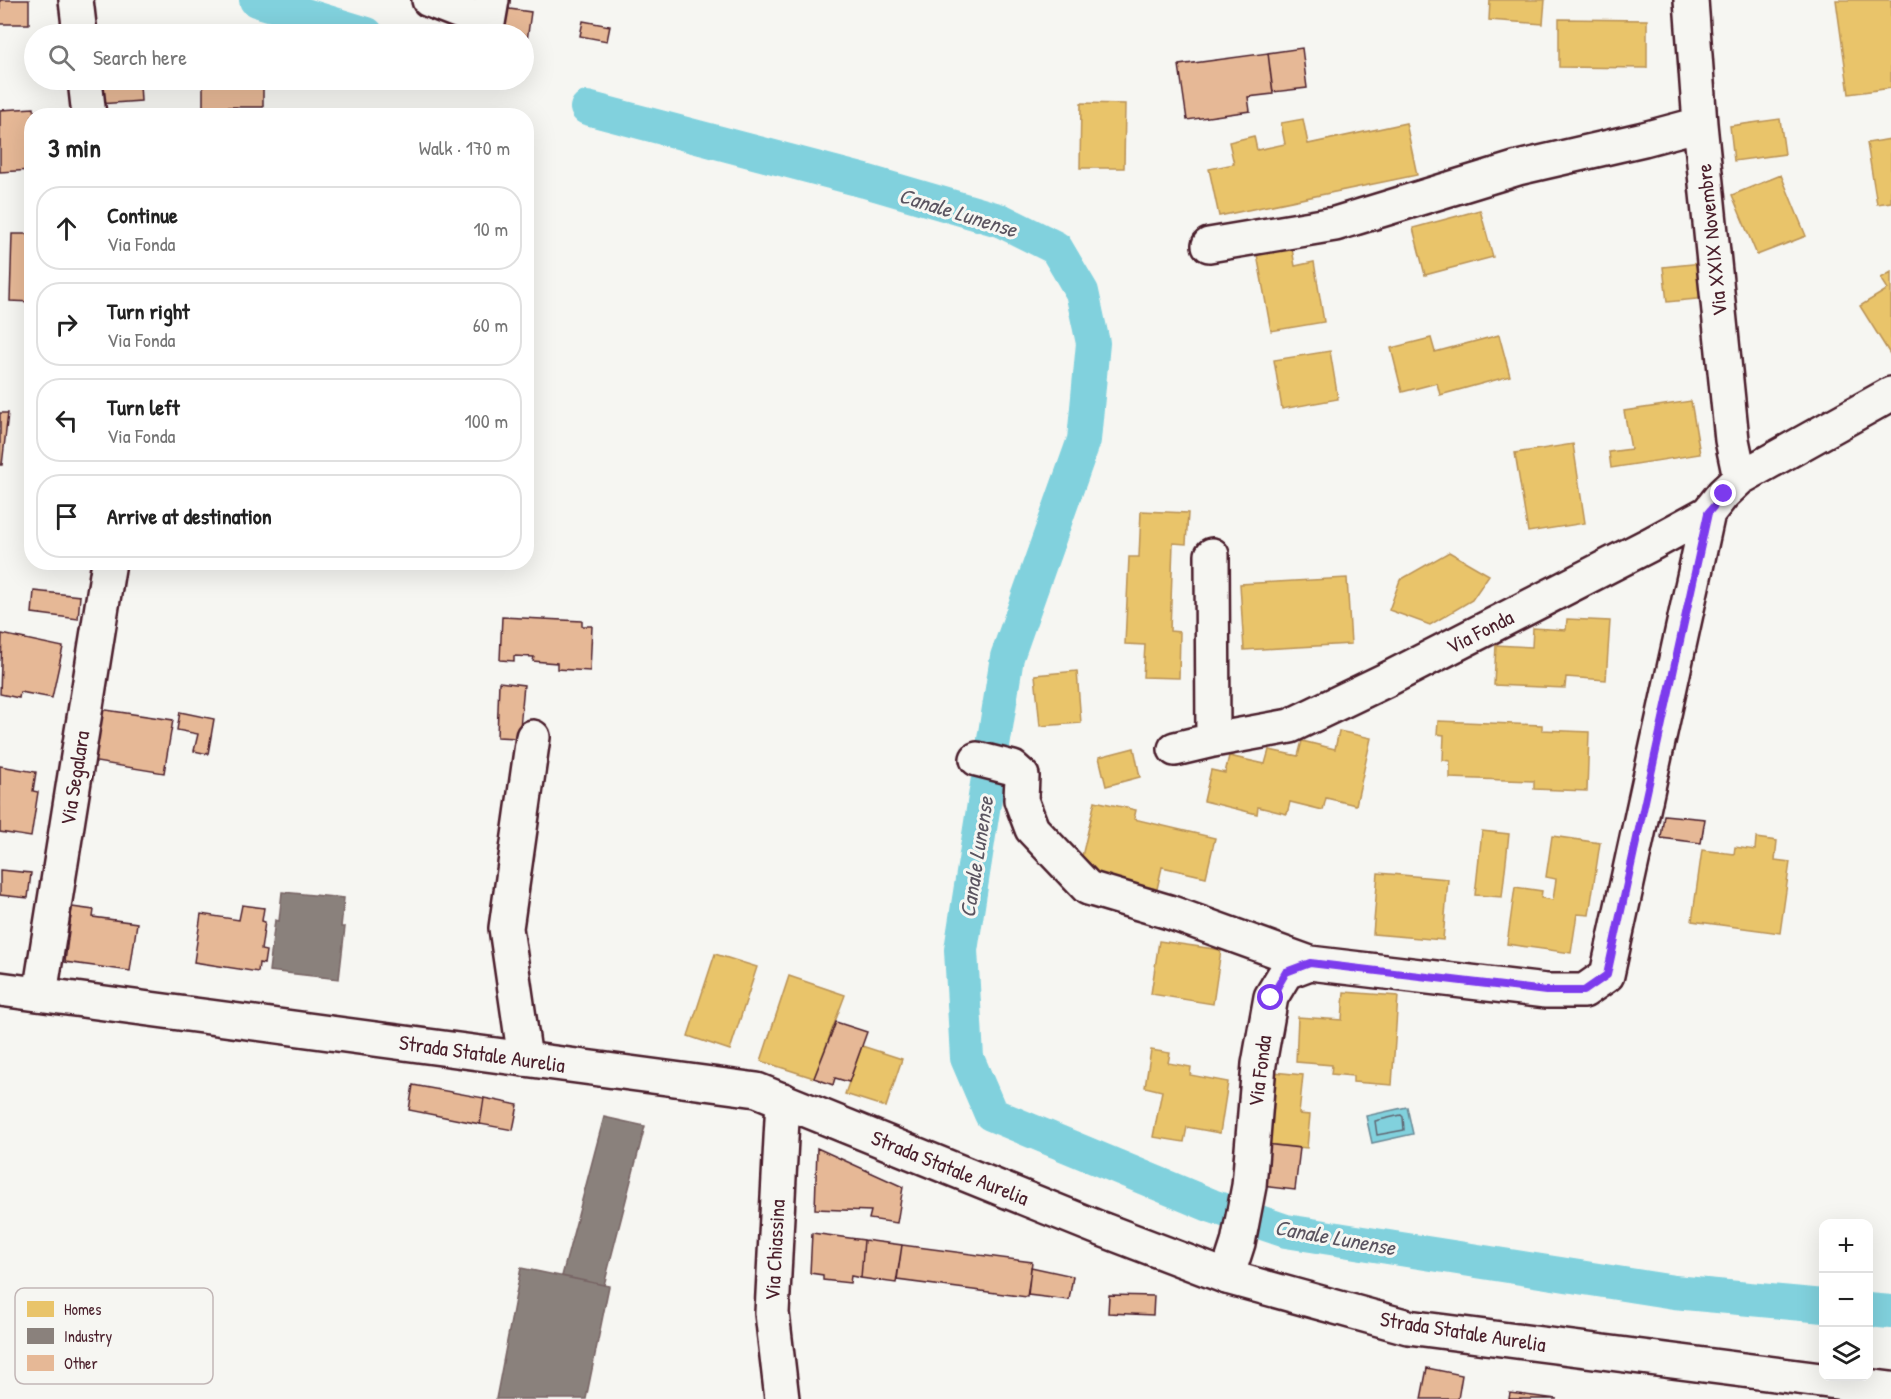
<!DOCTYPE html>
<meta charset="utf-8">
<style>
body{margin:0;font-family:"Patrick Hand",sans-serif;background:#f2f2f2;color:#222}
.controls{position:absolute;right:18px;bottom:18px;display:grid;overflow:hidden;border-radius:12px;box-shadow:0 6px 24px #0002}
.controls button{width:54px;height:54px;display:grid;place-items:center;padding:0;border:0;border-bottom:2px solid #e0e0e0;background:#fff;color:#222;font:30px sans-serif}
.stop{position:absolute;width:18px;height:18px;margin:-14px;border:4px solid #7c3aed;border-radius:50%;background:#fff}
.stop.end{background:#7c3aed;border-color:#fff;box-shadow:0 2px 6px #0008}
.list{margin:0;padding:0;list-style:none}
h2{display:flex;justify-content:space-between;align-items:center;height:78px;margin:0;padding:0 24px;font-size:26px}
h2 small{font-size:20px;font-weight:400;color:#767676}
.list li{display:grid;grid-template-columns:39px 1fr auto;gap:18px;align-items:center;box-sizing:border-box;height:84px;margin:0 12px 12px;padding:0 12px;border:2px solid #e0e0e0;border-radius:24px}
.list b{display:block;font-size:22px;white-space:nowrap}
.list p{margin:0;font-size:20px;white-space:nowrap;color:#767676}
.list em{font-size:20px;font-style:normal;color:#767676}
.icon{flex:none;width:33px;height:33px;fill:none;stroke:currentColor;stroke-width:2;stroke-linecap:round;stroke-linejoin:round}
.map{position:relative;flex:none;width:1891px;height:1399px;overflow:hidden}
.search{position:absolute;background:#fff;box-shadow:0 6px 24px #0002;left:24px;top:24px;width:510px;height:66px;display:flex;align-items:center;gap:15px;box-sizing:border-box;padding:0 21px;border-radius:33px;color:#767676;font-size:22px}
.panel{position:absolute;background:#fff;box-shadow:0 6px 24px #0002;left:24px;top:108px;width:510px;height:462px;border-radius:24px}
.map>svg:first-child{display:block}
.water{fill:#81d1dd;stroke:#6b8a96;stroke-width:1.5}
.homes{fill:#e9c46a;stroke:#b99257;stroke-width:1.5}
.industry{fill:#8a817c;stroke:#776464;stroke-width:1.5}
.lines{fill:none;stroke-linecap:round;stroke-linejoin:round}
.shore{stroke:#606672;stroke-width:1.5}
.canal{stroke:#81d1dd;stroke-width:34}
.building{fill:#e6b896;stroke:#4a1f2b;stroke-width:1.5}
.minor-casing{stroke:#4a1f2b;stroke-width:38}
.major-casing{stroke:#4a1f2b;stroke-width:38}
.minor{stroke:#f6f6f2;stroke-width:33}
.major{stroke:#f6f6f2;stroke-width:33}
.route{stroke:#7c3aed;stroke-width:8}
.labels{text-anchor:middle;stroke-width:6;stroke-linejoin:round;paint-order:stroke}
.street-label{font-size:21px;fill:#4a1f2b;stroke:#f6f6f2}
.water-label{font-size:22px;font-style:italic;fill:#5a5460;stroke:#f6f6f2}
.key{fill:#f6f6f2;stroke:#c2b6b6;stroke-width:1.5}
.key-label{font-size:16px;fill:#4a1f2b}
</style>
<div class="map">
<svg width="1891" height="1399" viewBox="0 0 1891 1399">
<rect width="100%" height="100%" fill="#f6f6f2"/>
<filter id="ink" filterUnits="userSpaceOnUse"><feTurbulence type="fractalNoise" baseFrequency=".0167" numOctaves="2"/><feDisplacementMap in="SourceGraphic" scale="12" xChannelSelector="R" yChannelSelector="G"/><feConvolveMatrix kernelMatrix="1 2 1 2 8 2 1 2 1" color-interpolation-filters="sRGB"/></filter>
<g filter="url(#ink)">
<path class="water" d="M1407,1107L1413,1134L1372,1143L1366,1116Z"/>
<path class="homes" d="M1490,0H1545L1543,24L1489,20Z
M1836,0H1891V88L1849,94Z
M1559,19L1647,20V68L1559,67Z
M1081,103L1125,104L1124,168H1080Z
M1303,119L1308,144L1406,123L1417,175L1219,216L1209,169L1234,164L1229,142L1254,136L1257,150L1285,144L1281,123Z
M1780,119L1785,154L1734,161L1730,126Z
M1891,139V202L1877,204L1867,143Z
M1781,175L1806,236L1757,255L1732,195Z
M1480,210L1493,257L1425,275L1413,228Z
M1291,243L1295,266L1314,262L1324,322L1271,331L1256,249Z
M1702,263L1706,298L1667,302L1663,267Z
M1891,272V353L1890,354L1860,306L1888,289L1881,278Z
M1499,335L1510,376L1440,395L1437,383L1402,392L1391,348L1431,338L1435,352Z
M1330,351L1338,399L1282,409L1274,360Z
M1691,401L1700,454L1611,468L1609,452L1631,449L1624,411Z
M1573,444L1585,523L1528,532L1515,453Z
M1141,511L1188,513L1186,544L1173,543L1170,631L1180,632L1179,678L1143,677L1145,645L1125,644L1129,557H1139Z
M1449,552L1489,575L1472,600L1430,625L1389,610L1400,580Z
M1347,578L1351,644L1244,650L1240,584Z
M1567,619L1610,621L1606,680L1566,677L1565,688L1494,685L1496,645L1532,647L1533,628L1566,630Z
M1077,671L1081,723L1040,726L1035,675Z
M1438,721L1542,725V730L1589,732L1587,791L1534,789V781L1450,778V761L1443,760L1444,735L1437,734Z
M1339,731L1371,738L1356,805L1326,798L1323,810L1290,802L1287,814L1258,807L1257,814L1204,801L1211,770L1225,773L1229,756L1265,764L1269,750L1298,756L1302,741L1335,749Z
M1134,748L1140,777L1106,786L1099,757Z
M1095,801L1136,810L1134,819L1215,838L1206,877L1162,867L1157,889L1112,879L1080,865Z
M1482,831L1509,834L1502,897L1475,895Z
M1552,836L1600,843L1589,915L1577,914L1571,953L1507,944L1515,887L1542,891L1541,898L1553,900L1556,879L1546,877Z
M1756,838L1777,841L1775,860L1790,862L1780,933L1692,921L1702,850L1734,854L1735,847L1755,850Z
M1378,873L1448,879L1443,940L1373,934Z
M1159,941L1221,950L1213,1004L1151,994Z
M715,954L757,967L730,1050L688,1036Z
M789,976L845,995L814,1078L761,1061Z
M1344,992L1398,996L1392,1085L1353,1082V1076L1331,1074L1332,1065L1296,1062L1298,1017L1342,1020Z
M862,1046L902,1059L886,1107L845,1094Z
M1151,1050L1170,1053L1168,1063L1191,1067L1190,1075L1228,1082L1220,1133L1187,1127L1184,1142L1153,1137L1162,1091L1145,1087Z
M1273,1072L1303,1075L1299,1114L1310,1115L1307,1148L1265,1144Z"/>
<path class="industry" d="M282,892L344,898L341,927H345L339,979L269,971L275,920L279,921Z
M604,1117L645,1126L604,1285L562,1276Z
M521,1268L609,1286L586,1399H496Z"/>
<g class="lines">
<path class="shore" d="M1401,1115L1403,1117L1404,1130L1377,1135L1375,1121Z"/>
<path class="canal" d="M256,0L367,34
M587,108L865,181L1002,221L1056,248L1082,292L1093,343L1084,440L1007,657L961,950L967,1058L991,1114L1212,1206L1286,1231L1674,1292L1824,1306
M1868,1310L1891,1312"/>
</g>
<path class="building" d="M0,0H29V24H0Z
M502,8L531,12L524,62V34H497Z
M583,21L610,26L607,41L580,36Z
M251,24L283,32V34H249Z
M1302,48L1307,88L1273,92L1268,53Z
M1268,53L1273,94L1248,97L1250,111L1187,120L1179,65Z
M96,80H167V83L140,84L141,101L99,104Z
M203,80H263V107H203Z
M34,108L35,116H32V170L0,172V110Z
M12,234H32V302L10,301Z
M0,413H8L2,465H0Z
M34,591L80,596L78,619L32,613Z
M502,617L582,621V626H592L590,671L557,669V663L533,661L534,657L514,656V661L500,660Z
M2,634L63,647L52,698L20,692L19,698L0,694Z
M499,682L524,685L519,738L497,737Z
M99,709L173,720L164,773L90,761Z
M180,712L214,719L208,754L194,751L198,734L177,730Z
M0,766L36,772L33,791L38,792L31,837L0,832Z
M1664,815L1705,819L1701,843L1661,838Z
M0,870L31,873L28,898L0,895Z
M242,905L264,908L262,921L265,922L261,950L266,951L264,964L259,963L258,972L194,962L201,914L239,920Z
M72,907L94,910L93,917L137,923L130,971L65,962Z
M836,1022L867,1032L849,1082L835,1078L833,1085L814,1078Z
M413,1085L484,1098L480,1124L409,1110Z
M484,1098L518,1105L513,1130L480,1124Z
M1265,1144L1300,1148L1295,1190L1261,1186Z
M817,1148L903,1187L897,1223L869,1219L871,1211L815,1209Z
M812,1233L864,1240L861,1278L851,1276L850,1283L823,1280V1275L810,1273Z
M864,1240L902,1245L896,1283L861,1278Z
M902,1245L1032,1262L1027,1297L897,1280Z
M1031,1267L1073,1276L1069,1300L1028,1295Z
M1109,1295L1154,1296L1153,1315L1108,1313Z
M1427,1368L1462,1375L1458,1399H1421Z
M1510,1393L1557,1399H1509Z"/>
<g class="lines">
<defs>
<path id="minor" d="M76,0L80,34
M429,0L488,23L492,0
M1691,0L1700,124L1732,440L1740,478
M85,80L89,116
M1209,245L1335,224L1518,168L1644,139L1700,124
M1212,555L1213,740
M1175,749L1213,740L1290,726L1388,679L1649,545L1708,513L1723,494L1740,478L1891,394
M977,759L1013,768L1022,776L1021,800L1032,829L1088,888L1169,912L1310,963
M40,994L109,562
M525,1059L506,928L533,737
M1227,1277L1238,1243L1249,1186L1259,1064L1271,997L1286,972L1310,963L1546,991H1584L1607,975L1708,513
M782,1399L772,1313L783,1100"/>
<path id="major" d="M0,989L757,1090L1096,1227L1227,1277L1408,1327L1891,1389"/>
</defs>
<use href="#minor" class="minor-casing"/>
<use href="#major" class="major-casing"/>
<use href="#minor" class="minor"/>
<use href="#major" class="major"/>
</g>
</g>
<g class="lines" filter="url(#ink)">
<path class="route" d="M1271,998L1286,972L1310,963L1546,991H1584L1607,975L1708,513L1724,494"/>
</g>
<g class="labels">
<g class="street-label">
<text transform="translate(1712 240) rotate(-96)" y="7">Via XXIX Novembre</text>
<text transform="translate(1480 632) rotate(-27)" y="7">Via Fonda</text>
<text transform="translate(75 778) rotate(-81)" y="7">Via Segalara</text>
<text transform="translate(482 1054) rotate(8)" y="7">Strada Statale Aurelia</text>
<text transform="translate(1260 1071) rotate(-83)" y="7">Via Fonda</text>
<text transform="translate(950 1168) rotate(22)" y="7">Strada Statale Aurelia</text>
<text transform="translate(775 1250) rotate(-87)" y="7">Via Chiassina</text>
<text transform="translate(1463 1332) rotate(9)" y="7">Strada Statale Aurelia</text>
</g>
<g class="water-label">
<text transform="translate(958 212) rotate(17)" y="8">Canale Lunense</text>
<text transform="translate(976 857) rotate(-81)" y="8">Canale Lunense</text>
<text transform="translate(1335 1237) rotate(10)" y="8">Canale Lunense</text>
</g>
</g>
<rect x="15" y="1288" width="198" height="96" rx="9" class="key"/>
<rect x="27" y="1301" width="27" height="16" fill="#e9c46a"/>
<rect x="27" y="1328" width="27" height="16" fill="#8a817c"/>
<rect x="27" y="1355" width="27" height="16" fill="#e6b896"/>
<g class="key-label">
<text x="64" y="1315">Homes</text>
<text x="64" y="1342">Industry</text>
<text x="64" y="1369">Other</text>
</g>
</svg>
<div class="controls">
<button>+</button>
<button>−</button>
<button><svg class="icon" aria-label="layers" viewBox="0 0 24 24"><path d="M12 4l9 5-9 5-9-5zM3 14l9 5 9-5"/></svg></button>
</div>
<div class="stop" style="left:1271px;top:998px"></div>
<div class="stop end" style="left:1724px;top:494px"></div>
<div class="search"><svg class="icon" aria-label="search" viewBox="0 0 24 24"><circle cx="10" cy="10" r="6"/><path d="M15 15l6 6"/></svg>Search here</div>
<section class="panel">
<h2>3 min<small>Walk · 170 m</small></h2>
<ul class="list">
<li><svg class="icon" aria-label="ahead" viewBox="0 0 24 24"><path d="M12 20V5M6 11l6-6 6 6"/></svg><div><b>Continue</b><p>Via Fonda</p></div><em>10 m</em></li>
<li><svg class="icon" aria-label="right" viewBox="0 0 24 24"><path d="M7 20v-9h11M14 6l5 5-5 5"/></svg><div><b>Turn right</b><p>Via Fonda</p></div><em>60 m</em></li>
<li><svg class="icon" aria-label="left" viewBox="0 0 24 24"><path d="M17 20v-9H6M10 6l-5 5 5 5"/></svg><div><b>Turn left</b><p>Via Fonda</p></div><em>100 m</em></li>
<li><svg class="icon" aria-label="arrive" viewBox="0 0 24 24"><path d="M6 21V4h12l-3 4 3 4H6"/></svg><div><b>Arrive at destination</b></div></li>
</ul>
</section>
</div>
